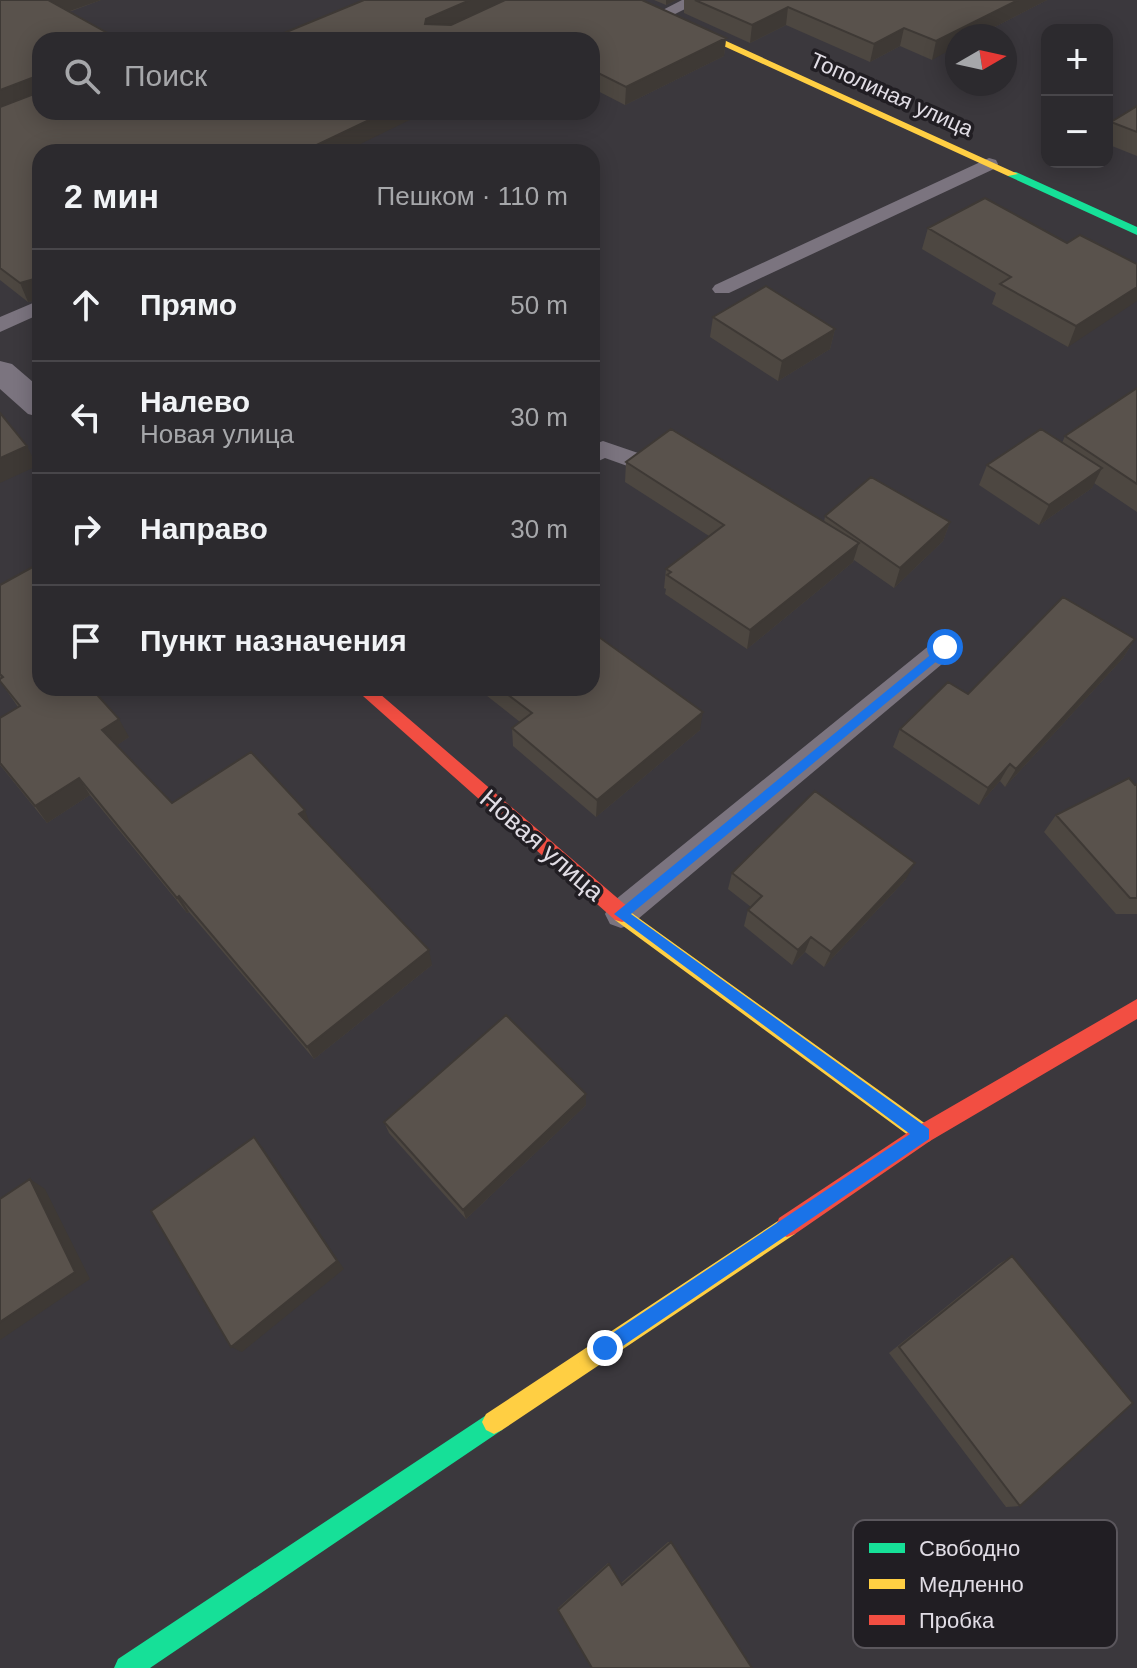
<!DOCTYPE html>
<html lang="ru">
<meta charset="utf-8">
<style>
body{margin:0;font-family:Helvetica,sans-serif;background:#343236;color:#f1f3f6}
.controls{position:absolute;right:24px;top:24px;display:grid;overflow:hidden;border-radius:16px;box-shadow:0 4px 20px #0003}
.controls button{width:72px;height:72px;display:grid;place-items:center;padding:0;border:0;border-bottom:2px solid #48464a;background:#2c2a2e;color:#f1f3f6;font:40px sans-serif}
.compass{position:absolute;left:945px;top:24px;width:72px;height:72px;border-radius:50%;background:#2c2a2e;box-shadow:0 4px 20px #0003;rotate:81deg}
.stop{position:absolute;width:24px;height:24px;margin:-18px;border:6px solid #1a73e8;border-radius:50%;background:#fff}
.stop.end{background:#1a73e8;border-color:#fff;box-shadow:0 2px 8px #0008}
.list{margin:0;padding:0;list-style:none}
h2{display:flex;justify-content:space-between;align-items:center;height:104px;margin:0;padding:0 32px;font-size:34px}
h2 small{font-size:26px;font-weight:400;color:#a6a7aa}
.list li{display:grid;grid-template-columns:52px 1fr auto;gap:24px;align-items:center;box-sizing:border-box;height:112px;padding:0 32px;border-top:2px solid #48464a}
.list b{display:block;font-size:30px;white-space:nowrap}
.list p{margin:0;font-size:26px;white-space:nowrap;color:#a6a7aa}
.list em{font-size:26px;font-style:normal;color:#a6a7aa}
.icon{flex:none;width:44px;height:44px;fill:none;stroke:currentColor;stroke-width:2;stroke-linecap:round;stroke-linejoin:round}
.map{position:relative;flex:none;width:1137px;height:1668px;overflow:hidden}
.search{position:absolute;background:#2c2a2e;box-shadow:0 4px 20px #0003;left:32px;top:32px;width:568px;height:88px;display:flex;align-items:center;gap:20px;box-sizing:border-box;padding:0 28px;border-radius:24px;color:#a6a7aa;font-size:30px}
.panel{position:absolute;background:#2c2a2e;box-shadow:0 4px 20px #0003;left:32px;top:144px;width:568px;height:552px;border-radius:24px}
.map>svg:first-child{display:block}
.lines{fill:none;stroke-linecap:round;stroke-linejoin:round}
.lane{fill:#7b747f;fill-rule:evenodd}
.street{fill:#7b747f;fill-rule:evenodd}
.fast{fill:#16e098;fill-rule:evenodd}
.slow{fill:#ffcf43;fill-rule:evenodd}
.jam{fill:#f24e42;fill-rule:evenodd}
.wall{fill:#4d4741}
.shaded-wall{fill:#3e3935}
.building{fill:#59524c;stroke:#3e3935;stroke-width:2}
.route{fill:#1a73e8}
.labels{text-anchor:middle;stroke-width:7;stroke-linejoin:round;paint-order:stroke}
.far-street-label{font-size:22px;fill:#e1dde5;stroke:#211e23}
.street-label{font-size:26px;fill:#e1dde5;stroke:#211e23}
.key{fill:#211e23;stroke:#5b575d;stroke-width:2}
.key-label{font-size:22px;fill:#e1dde5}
</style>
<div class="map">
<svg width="1137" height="1668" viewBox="0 0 1137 1668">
<rect width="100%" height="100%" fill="#3b383d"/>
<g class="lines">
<path class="lane" d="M682,0H703L667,18L661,20L653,15Z
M989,158L996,160L998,164L996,168L729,293H715L712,289L715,285Z
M40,300V314L0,332V317Z
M603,441L641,454L645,460L641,466L633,468L605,458L592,464V445Z
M945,637L954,640L958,647L954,654L632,924L621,928L610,924L605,914L610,904L936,640Z"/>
<path class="street" d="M0,361L12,364L40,388V417L28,414L0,389Z"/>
<path class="fast" d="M1008,172H1016L1137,227V235L1008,176Z
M494,1410L502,1414L506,1422L502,1430L150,1668H114L118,1659Z"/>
<path class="slow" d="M623,0H636L1018,174L1008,176Z
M622,906L930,1127L934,1134L930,1141L923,1144L916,1141L615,920L613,914L615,908Z
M787,1215L795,1218L798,1226L795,1234L502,1430L494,1434L486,1430L482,1422L486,1414Z"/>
<path class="jam" d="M354,688H373L629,908L631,914L629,920L622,922L615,920Z
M1137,999V1019L930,1141L795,1234L787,1237L779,1234L776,1226L779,1218L916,1127Z"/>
</g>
<path class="wall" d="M0,0H101L69,12L40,152V307L37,300L28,302L0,280Z
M654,0H676L666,5Z
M684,0H1047L977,36H957L932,60L900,46L870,62L786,25L750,43L684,13Z
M726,38L724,56L625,105L592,88V40Z
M1137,106V156L1107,144V133L1111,122Z
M928,228L1067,243L1137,264L1068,347L992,304L996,293L922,249Z
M713,317L835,329L830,349L778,381L710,337Z
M1137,388V512L1094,483L1092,488L1039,525L979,485L987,465L1062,443L1065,436Z
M626,462L824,522L825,516L950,522L943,541L894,588L854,560L853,562L747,649L665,594L666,589L664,588L666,569L709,536L625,482Z
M0,585L40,688L129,737L117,745L172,803L311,827L432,965L314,1059L189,912L187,913L90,795L47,823L0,765V718L18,707L0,681Z
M1135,639L1123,658L1005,787L1000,781L979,805L893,747L900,729L968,694Z
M477,688H592L700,730L596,817L513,746L512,728L520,722Z
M1137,784V914H1116L1044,832L1056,815Z
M732,873L906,879L824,967L805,952L792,965L744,926L748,910L751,907L728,889Z
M586,1094V1105L466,1219L389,1133L384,1122Z
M1012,1256L1020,1506L1006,1507L889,1353L999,1264Z
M668,1542H671L752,1668L558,1610V1608L608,1563L621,1583Z"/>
<path class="shaded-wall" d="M47,0H101L53,17Z
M470,0H511L428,37L425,24L426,19Z
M666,0H676L666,5Z
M1018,0H1047L977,36H957V46L932,60L936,41Z
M788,7L786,25L750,43L752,25Z
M904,28L900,46L870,62L874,44Z
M726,38L724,56L625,105L626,87Z
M32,78L39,96L0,111V90Z
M386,112H426L344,152H302Z
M34,279L35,295L37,300L28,302L20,283Z
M1137,287V301L1068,347L1076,326Z
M835,329L830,349L778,381L782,361Z
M27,446L37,466L0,483V458Z
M1102,468L1092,488L1039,525L1049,505Z
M950,522L943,541L894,588L900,568Z
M859,543L853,562L747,649L750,630Z
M1135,639L1123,658L1005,787L1016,769Z
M703,712L700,730L596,817L597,800Z
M119,719L129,737L113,748L102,730Z
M1010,764L1000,781L979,805L988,788Z
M79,778L90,795L47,823L35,806Z
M305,810L311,827L299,814Z
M915,863L906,879L824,967L831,952Z
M179,896L189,912L187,913L177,898Z
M811,937L805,952L792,965L798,950Z
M429,950L432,965L314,1059L307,1047Z
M586,1094V1105L466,1219L463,1210Z
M254,1137L263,1148L344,1269L242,1352L231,1347Z
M30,1179L45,1189L90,1279L0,1340V1322Z"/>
<path class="building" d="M0,0H48L120,40H40V112H386L302,152H40V299L35,295L34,279L20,283L0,268V107L34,94L36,81L32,78L0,90Z
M364,0H470L426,19L425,24L451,25L505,0H642L726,38L626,87L592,70V40H267Z
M695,0H1018L936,41L904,28L874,44L788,7L752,25Z
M1137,106V132L1111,122Z
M985,198L1067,243L1080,235L1137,264V287L1076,326L1000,284L1011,277L928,228Z
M766,286L835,329L782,361L713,317Z
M1137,388V484L1065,436Z
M0,413L27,446L0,458Z
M671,429L859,543L750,630L667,575L671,572L666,569L724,525L626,462Z
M1041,429L1102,468L1049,505L987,465Z
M871,477L950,522L900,568L825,516Z
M40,563V688H91L119,719L102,730L172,803L251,752L305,810L299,814L429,950L307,1047L179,896L177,898L79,778L35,806L0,763V718L20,706L0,681V679L3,677L0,674V585Z
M1063,597L1135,639L1016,769L1010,764L988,788L900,729L948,682L968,694Z
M592,632L703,712L597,800L512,728L532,713L499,688H592Z
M1129,778L1135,785L1137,784V898H1130L1056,815Z
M815,791L915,863L831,952L811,937L798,950L748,910L762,896L732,873Z
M506,1015L586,1094L463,1210L384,1122Z
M254,1137L337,1261L231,1347L151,1211Z
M30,1179L75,1272L0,1322V1199Z
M1012,1256L1133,1403L1020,1506L899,1347Z
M671,1542L752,1668H592L558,1610L609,1564L622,1585Z"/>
<path class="route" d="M945,643L949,644V651L631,914L929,1129V1139L611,1354L605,1356L599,1354L597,1348L599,1342L910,1134L614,914Z"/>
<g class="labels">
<g class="far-street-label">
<text transform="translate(892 94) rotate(24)" y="8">Тополиная улица</text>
</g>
<g class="street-label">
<text transform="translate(542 845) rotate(41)" y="9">Новая улица</text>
</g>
</g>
<rect x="853" y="1520" width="264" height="128" rx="12" class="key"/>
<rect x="869" y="1543" width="36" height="10" fill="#16e098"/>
<rect x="869" y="1579" width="36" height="10" fill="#ffcf43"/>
<rect x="869" y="1615" width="36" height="10" fill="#f24e42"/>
<g class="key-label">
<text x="919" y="1556">Свободно</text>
<text x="919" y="1592">Медленно</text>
<text x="919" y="1628">Пробка</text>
</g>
</svg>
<div class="controls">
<button>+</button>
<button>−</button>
</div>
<svg class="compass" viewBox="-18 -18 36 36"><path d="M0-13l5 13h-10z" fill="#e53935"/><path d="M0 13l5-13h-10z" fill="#a6a7aa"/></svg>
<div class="stop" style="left:945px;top:647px"></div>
<div class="stop end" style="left:605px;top:1348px"></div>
<div class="search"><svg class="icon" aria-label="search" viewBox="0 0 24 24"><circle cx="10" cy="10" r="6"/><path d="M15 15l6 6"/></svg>Поиск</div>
<section class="panel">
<h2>2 мин<small>Пешком · 110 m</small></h2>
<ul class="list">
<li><svg class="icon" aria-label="ahead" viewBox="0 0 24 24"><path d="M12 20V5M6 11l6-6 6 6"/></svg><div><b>Прямо</b></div><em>50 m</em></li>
<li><svg class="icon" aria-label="left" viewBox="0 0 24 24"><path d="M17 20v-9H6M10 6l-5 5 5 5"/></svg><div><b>Налево</b><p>Новая улица</p></div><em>30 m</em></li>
<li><svg class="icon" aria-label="right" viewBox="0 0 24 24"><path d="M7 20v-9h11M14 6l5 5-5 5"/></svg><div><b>Направо</b></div><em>30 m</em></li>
<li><svg class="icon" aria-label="arrive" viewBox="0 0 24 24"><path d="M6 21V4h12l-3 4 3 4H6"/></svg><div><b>Пункт назначения</b></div></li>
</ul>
</section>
</div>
